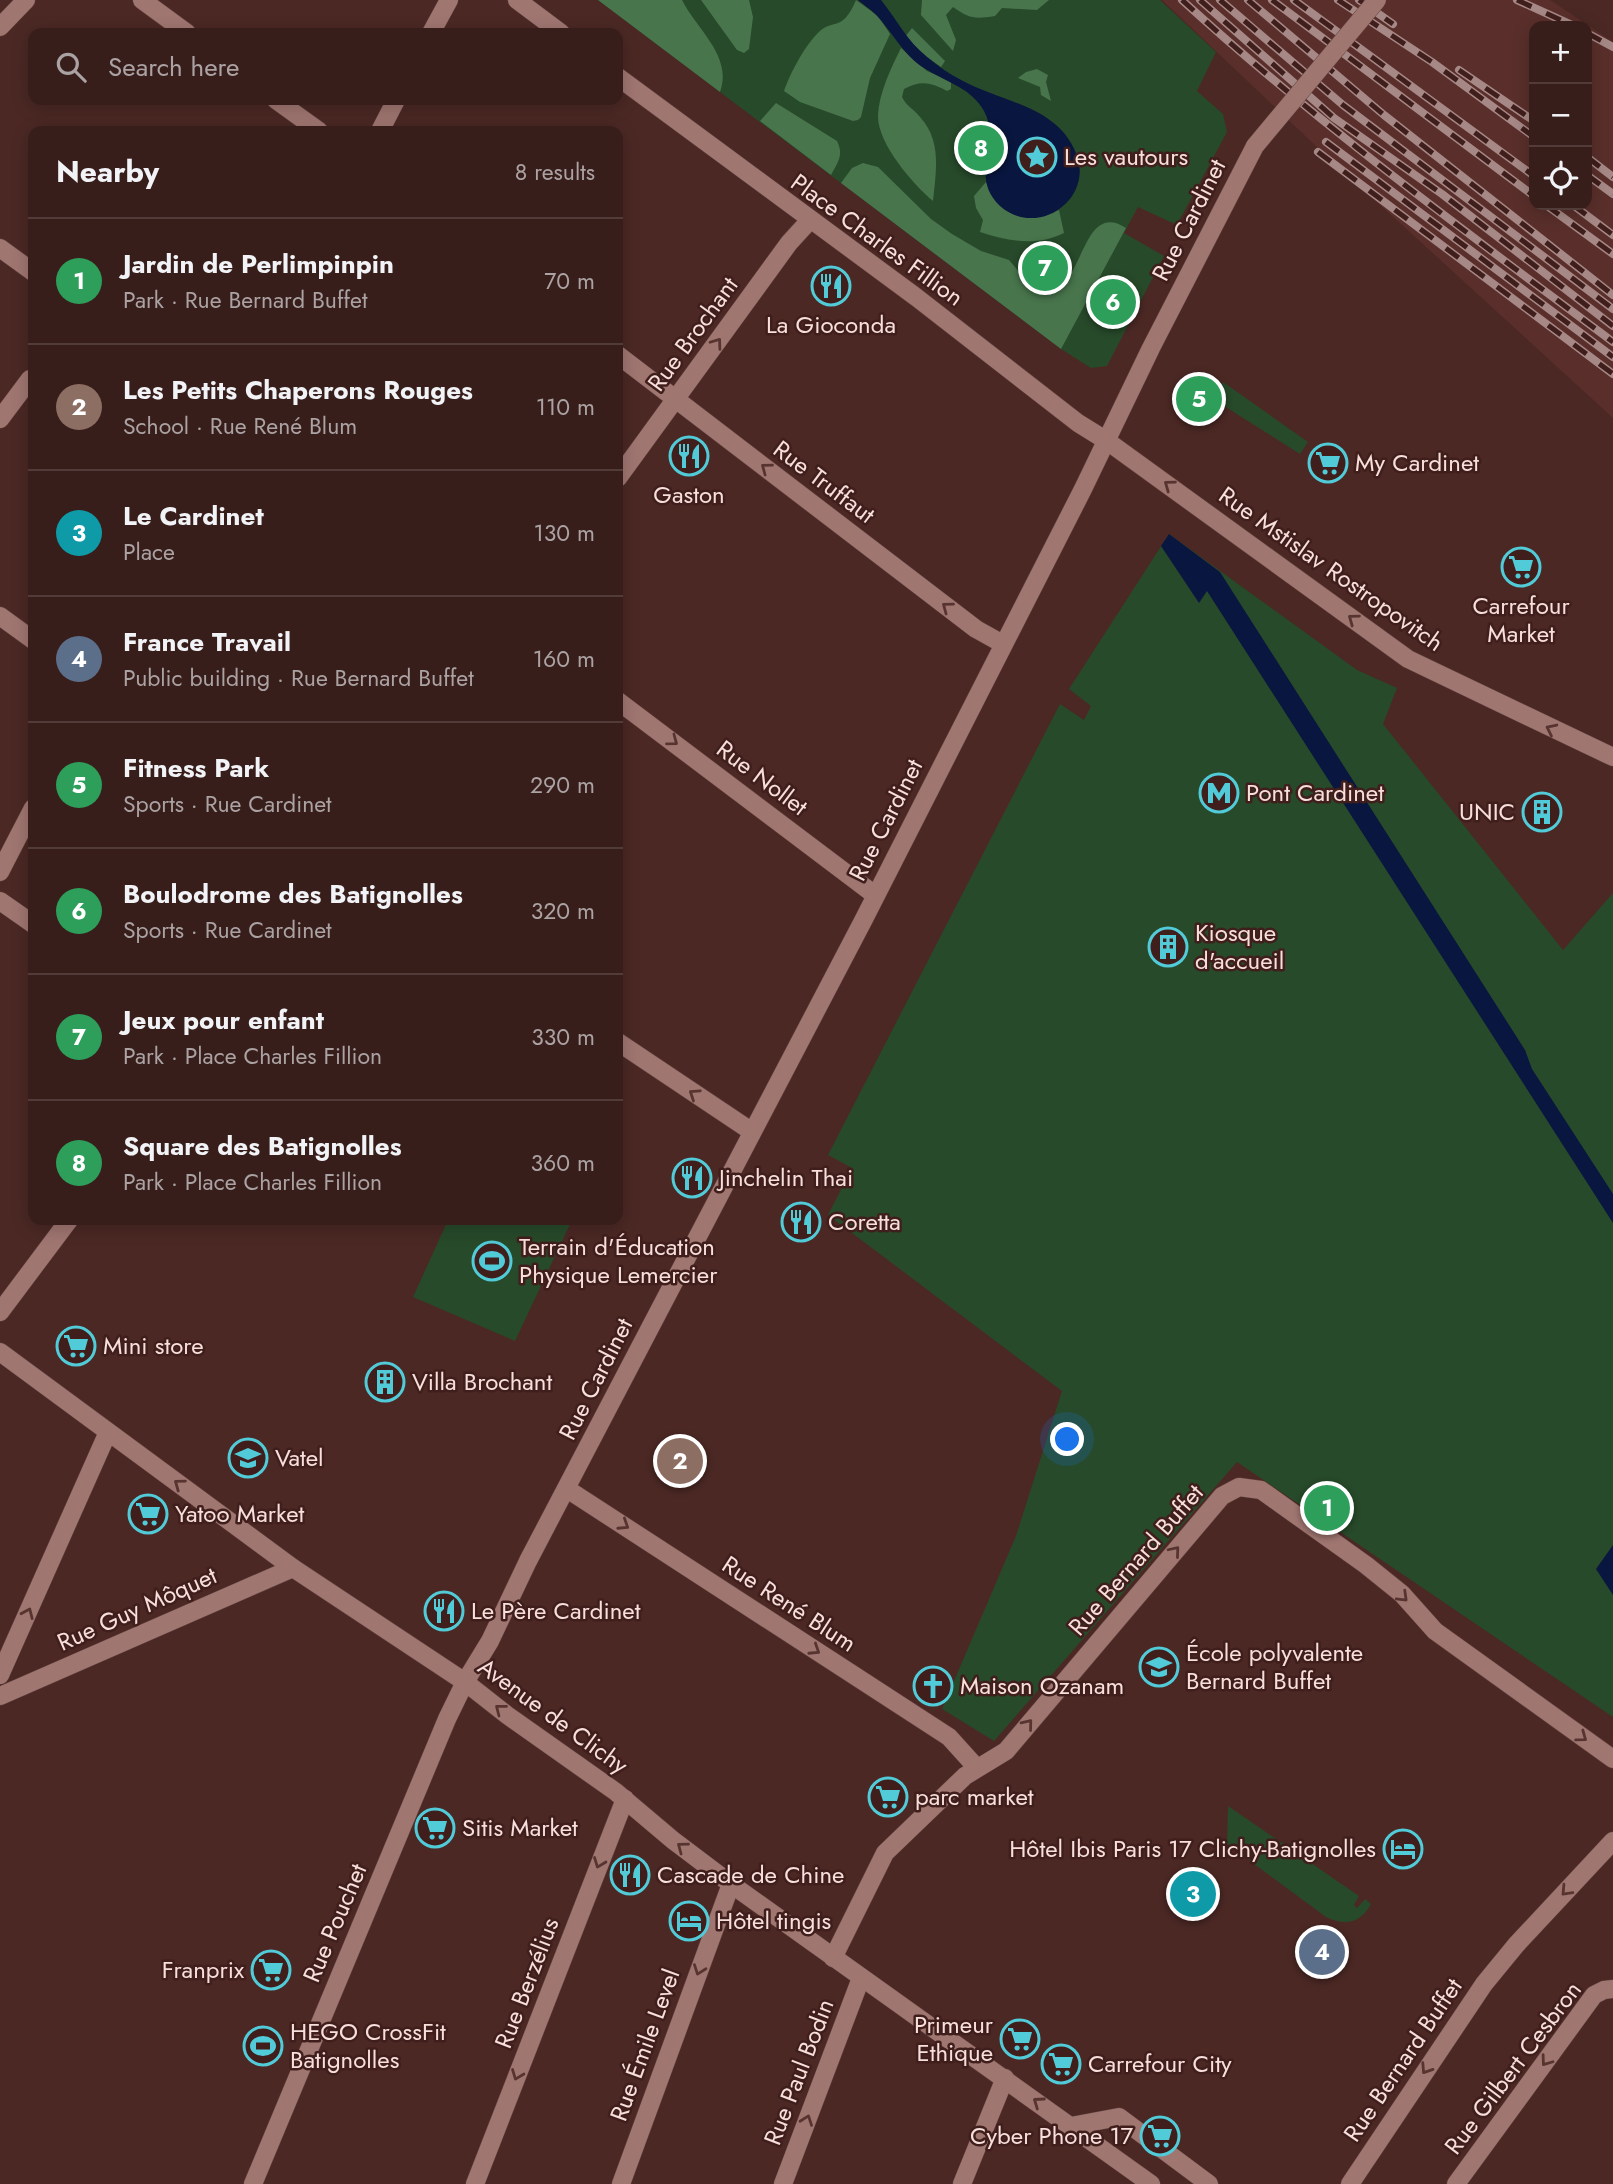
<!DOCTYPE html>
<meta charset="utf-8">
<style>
body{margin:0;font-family:Jost,sans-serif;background:#3f2724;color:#f1f3f6}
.controls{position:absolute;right:21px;top:21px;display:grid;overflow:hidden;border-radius:14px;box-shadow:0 4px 18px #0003}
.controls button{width:63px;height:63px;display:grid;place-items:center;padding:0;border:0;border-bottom:2px solid #523c3a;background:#381e1b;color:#f1f3f6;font:35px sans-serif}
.you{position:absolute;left:1068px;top:1440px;width:24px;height:24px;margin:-18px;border:5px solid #fff;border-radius:50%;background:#1a73e8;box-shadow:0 0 0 10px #1a73e833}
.badge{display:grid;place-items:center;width:46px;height:46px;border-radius:50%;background:#52cbd9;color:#fff;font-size:23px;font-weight:700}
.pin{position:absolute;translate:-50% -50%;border:4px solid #fff;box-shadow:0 2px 7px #0006}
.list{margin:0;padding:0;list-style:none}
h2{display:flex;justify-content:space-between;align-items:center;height:91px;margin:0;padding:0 28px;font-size:30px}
h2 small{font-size:23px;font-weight:400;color:#aba2a3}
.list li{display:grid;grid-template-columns:46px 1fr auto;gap:21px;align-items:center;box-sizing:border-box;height:126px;padding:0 28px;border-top:2px solid #523c3a}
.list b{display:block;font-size:26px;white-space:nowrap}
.list p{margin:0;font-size:23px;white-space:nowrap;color:#aba2a3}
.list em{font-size:23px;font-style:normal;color:#aba2a3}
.icon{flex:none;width:38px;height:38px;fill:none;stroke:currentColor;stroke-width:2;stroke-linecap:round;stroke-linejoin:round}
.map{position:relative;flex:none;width:1613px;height:2184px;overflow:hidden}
.search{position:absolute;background:#381e1b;box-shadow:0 4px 18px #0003;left:28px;top:28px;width:595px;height:77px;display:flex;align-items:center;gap:18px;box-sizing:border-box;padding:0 24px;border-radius:14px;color:#aba2a3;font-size:26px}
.panel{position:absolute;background:#381e1b;box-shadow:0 4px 18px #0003;left:28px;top:126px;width:595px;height:1099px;border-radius:14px}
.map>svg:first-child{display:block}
.built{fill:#5a2f2b;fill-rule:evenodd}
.green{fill:#274a2a}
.forest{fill:#48754c}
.water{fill:#09163f}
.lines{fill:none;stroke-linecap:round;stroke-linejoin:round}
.street-casing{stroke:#644543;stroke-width:19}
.secondary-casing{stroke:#644543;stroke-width:19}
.street{stroke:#a07671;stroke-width:18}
.secondary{stroke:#a07671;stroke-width:18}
.rail-casing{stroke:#a68986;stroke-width:8}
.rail{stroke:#401e1b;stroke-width:5;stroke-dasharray:16;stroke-linecap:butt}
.secondary-bridge-casing{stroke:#644543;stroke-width:19;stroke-linecap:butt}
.secondary-bridge{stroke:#a07671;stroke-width:18}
.oneway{stroke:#583430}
.labels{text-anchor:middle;stroke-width:5;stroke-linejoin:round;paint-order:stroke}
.poi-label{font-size:24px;fill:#f7dfdc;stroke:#401e1b;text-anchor:start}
.street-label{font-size:24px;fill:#f7dfdc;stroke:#401e1b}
</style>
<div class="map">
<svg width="1613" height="2184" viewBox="0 0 1613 2184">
<rect width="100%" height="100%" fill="#4b2824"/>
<path class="built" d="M1162,0H1550L1613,42V418L1318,148ZM1534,26H1587V205H1534Z"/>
<path class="green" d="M598,0H1160L1216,52L1197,91L1223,114L1227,132L1177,225L1138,207L1124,233L1164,256L1107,366L1091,368L1061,349Z
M1223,382L1308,442L1300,454L1213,399Z
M1169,534L1357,670L1397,688L1383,724L1563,950L1613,893V1717L1237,1462L994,1741L942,1709L1016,1536L1062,1391L828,1215L852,1168L828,1155L1060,704L1084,720L1091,706L1069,689Z
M448,1220H572L515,1341L413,1297Z
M1228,1806L1359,1896L1354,1905L1357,1908L1365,1899L1371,1904C1360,1924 1345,1926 1326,1917L1227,1844Z"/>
<path class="forest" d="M598,0H682C697,30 733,56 720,92Z
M701,0H749L753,17L749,49L744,53L737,50Z
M856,0L878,16L890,34L870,78L861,117L858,120L853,121L800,102L784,91C790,74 804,47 817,34C832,17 842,34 856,0Z
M922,0H1049L1037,10L1002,8L995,16C975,19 970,19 953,7L946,15L956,40L953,51L921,15Z
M912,28L945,61L941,67L927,57L905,37Z
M901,48L927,71L951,81V89L947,91C931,82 920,80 904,89L902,97C906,106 914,109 920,117C942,141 936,171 933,201C913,184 877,143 878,115C879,93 891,68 901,48Z
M1037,69L1048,75L1046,82L1051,101L1041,95L1040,87L1018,78L1026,72Z
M776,103L837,141C844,155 838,162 831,175L760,121Z
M863,163L878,167L931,219L952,234L981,251L1009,260L1032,287C1042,288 1050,291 1059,286C1084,272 1086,202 1126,228L1061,349L841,183L852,168Z
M986,182C1000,217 1024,223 1059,210L1064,233C1036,247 1008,241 980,232L983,220L976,208L974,196Z"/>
<path class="water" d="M858,0H881C897,20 907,41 927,57C938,66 951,75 963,81C1002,102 1057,106 1076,153C1095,199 1037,239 1000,206C968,176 1002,143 984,111C972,89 949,83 929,71C906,59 895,36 878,17C873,11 865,6 858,0Z
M1169,534L1220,572L1525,1050L1532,1069L1613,1194V1223L1207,591L1199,603L1161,546Z
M1613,1545V1595L1596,1569Z"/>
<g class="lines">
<defs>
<path id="street" d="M142,0L187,33
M517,0L561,33
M0,27L26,0
M431,33L449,0
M618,77L916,297L1078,423L1107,441L1408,659L1613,757
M276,100L319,131
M380,131L396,100
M0,248L33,272
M618,355L976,629L1003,644
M0,419L30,379
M618,478L789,243L810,220
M0,616L33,640
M618,701L875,895
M0,872L33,808
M0,901L33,924
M618,1042L751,1131
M0,1312L69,1220
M0,1352L293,1568
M567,1489L949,1737L977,1768
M0,1675L108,1432
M833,1958L885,1853L965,1776L1006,1751L1222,1496L1239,1487L1261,1490L1366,1565L1402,1594L1435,1631L1613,1759
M1071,2126L1119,2117L1209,2184
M475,2184L625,1799
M621,2184L731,1884
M783,2184L861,1978
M962,2184L1005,2078
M1350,2184L1484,1984L1516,1945L1613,1841
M1456,2184L1594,1995L1604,1990L1613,1989"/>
<path id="secondary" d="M0,1696L293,1568L465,1682L507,1715L616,1792L674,1841L731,1884L1151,2184
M253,2184L447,1719L465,1682L490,1641L528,1561L864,919L1083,489L1151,348L1255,146"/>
</defs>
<use href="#street" class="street-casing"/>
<use href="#secondary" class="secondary-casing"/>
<use href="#street" class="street"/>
<use href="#secondary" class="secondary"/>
<defs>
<path id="rail" d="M1182,0C1318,124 1466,232 1613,342
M1200,0L1334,118L1442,194L1613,326
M1220,0L1343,105L1613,309
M1248,0L1384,115L1613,295
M1272,0L1534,196
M1294,0L1534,176
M1338,0L1432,62L1534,137
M1359,0L1393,24
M1517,0L1574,26
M1587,33L1613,47
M1459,70L1534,121
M1326,142L1613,357
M1318,152L1613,374
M1587,157L1613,177
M1587,175L1613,194
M1546,205L1613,254
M1573,205L1613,235"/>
</defs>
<use href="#rail" class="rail-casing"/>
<use href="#rail" class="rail"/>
<defs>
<path id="secondary-bridge" d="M1255,146L1377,0"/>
</defs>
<use href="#secondary-bridge" class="secondary-bridge-casing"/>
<use href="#secondary-bridge" class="secondary-bridge"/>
</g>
<defs><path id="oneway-chevron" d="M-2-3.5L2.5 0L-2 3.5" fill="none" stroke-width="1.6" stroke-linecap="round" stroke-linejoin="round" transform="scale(1.75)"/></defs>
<g class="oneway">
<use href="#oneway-chevron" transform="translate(717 343) rotate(-54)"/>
<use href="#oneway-chevron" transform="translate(766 468) rotate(-143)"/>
<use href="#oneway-chevron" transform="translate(1169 485) rotate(-144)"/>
<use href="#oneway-chevron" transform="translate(947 607) rotate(-143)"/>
<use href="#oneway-chevron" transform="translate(1353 619) rotate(-144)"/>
<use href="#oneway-chevron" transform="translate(1551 729) rotate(-154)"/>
<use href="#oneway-chevron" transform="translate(673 741) rotate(37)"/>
<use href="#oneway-chevron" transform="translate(694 1094) rotate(-146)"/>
<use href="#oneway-chevron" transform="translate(179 1484) rotate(-144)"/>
<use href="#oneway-chevron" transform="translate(624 1525) rotate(33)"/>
<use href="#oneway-chevron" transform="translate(1175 1551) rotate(-50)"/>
<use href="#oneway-chevron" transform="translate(1403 1597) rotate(44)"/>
<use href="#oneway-chevron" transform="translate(28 1613) rotate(-66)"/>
<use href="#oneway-chevron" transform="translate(815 1650) rotate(33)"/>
<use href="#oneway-chevron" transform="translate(500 1709) rotate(-142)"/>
<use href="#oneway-chevron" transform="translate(1028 1724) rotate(-51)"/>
<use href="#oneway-chevron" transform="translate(1582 1737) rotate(36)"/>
<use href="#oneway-chevron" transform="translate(682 1847) rotate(-143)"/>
<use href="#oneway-chevron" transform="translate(599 1863) rotate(111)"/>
<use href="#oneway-chevron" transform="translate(1566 1891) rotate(133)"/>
<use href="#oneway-chevron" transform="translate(699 1970) rotate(110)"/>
<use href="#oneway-chevron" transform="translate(1546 2061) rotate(126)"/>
<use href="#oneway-chevron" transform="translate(1426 2069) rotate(123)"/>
<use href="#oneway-chevron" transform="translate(517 2075) rotate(111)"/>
<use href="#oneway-chevron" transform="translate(1038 2102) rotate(-145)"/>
<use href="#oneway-chevron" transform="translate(807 2120) rotate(-70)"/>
</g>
<defs>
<symbol id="sight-ring" viewBox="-11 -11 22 22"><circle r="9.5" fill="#401e1b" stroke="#52cbd9" stroke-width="1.5"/><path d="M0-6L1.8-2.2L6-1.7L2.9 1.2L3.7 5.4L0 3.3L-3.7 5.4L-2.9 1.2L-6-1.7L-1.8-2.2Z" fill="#52cbd9"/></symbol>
<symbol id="restaurant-ring" viewBox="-11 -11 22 22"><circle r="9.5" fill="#401e1b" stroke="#52cbd9" stroke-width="1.5"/><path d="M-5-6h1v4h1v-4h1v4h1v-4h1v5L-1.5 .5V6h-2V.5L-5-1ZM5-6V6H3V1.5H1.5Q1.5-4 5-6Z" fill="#52cbd9"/></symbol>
<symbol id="supermarket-ring" viewBox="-11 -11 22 22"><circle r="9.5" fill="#401e1b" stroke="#52cbd9" stroke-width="1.5"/><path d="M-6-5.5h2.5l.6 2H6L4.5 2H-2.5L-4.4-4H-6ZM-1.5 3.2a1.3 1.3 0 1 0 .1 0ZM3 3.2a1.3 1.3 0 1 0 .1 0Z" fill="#52cbd9"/></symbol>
<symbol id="metro-ring" viewBox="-11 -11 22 22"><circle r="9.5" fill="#401e1b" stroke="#52cbd9" stroke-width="1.5"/><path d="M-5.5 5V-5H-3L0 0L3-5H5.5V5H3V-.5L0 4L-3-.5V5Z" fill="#52cbd9"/></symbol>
<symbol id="building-ring" viewBox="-11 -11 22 22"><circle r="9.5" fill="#401e1b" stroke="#52cbd9" stroke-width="1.5"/><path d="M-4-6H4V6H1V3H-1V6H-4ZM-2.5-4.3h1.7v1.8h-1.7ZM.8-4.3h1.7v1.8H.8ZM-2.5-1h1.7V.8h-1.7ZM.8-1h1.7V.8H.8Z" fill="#52cbd9"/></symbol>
<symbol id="stadium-ring" viewBox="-11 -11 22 22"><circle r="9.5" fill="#401e1b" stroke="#52cbd9" stroke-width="1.5"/><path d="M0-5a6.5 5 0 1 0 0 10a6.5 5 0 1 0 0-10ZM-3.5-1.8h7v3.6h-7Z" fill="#52cbd9"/></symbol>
<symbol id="university-ring" viewBox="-11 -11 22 22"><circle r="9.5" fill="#401e1b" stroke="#52cbd9" stroke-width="1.5"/><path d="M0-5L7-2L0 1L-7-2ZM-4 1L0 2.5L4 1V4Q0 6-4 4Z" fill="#52cbd9"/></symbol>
<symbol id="school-ring" viewBox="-11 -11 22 22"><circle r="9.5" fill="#401e1b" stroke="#52cbd9" stroke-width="1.5"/><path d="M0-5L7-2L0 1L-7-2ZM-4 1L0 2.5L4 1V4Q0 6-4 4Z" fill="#52cbd9"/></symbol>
<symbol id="church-ring" viewBox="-11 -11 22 22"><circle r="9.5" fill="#401e1b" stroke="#52cbd9" stroke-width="1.5"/><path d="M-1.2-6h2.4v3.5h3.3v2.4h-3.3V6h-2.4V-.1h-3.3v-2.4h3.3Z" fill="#52cbd9"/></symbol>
<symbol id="hotel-ring" viewBox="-11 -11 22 22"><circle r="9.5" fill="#401e1b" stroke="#52cbd9" stroke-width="1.5"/><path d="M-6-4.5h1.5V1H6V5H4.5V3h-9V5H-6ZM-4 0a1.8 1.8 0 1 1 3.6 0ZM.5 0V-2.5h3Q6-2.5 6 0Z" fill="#52cbd9"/></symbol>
</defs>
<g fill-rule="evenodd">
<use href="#sight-ring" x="1015" y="135" width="44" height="44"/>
<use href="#restaurant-ring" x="809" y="264" width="44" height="44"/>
<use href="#restaurant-ring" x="667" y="434" width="44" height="44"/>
<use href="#supermarket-ring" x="1306" y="441" width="44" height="44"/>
<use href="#supermarket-ring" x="1499" y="545" width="44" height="44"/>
<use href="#metro-ring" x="1197" y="771" width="44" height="44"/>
<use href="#building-ring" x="1520" y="790" width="44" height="44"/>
<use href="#building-ring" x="1146" y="925" width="44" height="44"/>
<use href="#restaurant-ring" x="670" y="1156" width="44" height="44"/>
<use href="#restaurant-ring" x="779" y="1200" width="44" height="44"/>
<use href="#stadium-ring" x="470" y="1239" width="44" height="44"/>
<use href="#supermarket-ring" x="54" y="1324" width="44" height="44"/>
<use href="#building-ring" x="363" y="1360" width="44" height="44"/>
<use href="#university-ring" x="226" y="1436" width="44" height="44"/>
<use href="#supermarket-ring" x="126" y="1492" width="44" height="44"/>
<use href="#restaurant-ring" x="422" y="1589" width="44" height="44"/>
<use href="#school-ring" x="1137" y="1645" width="44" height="44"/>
<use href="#church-ring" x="911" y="1664" width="44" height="44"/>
<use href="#supermarket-ring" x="866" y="1775" width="44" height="44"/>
<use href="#supermarket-ring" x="413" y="1806" width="44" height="44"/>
<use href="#hotel-ring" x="1381" y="1827" width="44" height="44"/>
<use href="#restaurant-ring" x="608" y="1853" width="44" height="44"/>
<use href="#hotel-ring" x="667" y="1899" width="44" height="44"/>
<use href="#supermarket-ring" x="249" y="1948" width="44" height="44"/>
<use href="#supermarket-ring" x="998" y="2017" width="44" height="44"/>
<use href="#stadium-ring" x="241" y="2024" width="44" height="44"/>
<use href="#supermarket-ring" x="1039" y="2042" width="44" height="44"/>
<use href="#supermarket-ring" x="1138" y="2114" width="44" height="44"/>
</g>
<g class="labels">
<g class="poi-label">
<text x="1064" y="165">Les vautours</text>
<text x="831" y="333" text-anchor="middle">La Gioconda</text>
<text x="1355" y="471">My Cardinet</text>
<text x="689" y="503" text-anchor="middle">Gaston</text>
<text x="1521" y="614" text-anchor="middle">Carrefour<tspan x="1521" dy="28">Market</tspan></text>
<text x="1246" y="801">Pont Cardinet</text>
<text x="1515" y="820" text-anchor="end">UNIC</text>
<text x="1195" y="941">Kiosque<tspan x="1195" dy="28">d'accueil</tspan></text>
<text x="719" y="1186">Jinchelin Thai</text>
<text x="828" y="1230">Coretta</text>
<text x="519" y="1255">Terrain d'Éducation<tspan x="519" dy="28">Physique Lemercier</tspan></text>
<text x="103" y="1354">Mini store</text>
<text x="412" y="1390">Villa Brochant</text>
<text x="275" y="1466">Vatel</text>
<text x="175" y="1522">Yatoo Market</text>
<text x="471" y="1619">Le Père Cardinet</text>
<text x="1186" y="1661">École polyvalente<tspan x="1186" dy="28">Bernard Buffet</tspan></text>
<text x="960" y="1694">Maison Ozanam</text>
<text x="915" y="1805">parc market</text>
<text x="462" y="1836">Sitis Market</text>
<text x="1376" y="1857" text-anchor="end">Hôtel Ibis Paris 17 Clichy-Batignolles</text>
<text x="657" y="1883">Cascade de Chine</text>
<text x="716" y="1929">Hôtel tingis</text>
<text x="244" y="1978" text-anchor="end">Franprix</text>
<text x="993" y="2033" text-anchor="end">Primeur<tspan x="993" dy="28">Ethique</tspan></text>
<text x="290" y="2040">HEGO CrossFit<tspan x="290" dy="28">Batignolles</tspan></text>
<text x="1088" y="2072">Carrefour City</text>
<text x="1133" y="2144" text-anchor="end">Cyber Phone 17</text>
</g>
<g class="street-label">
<text transform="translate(1189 220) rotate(-63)" y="8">Rue Cardinet</text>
<text transform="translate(877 240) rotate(36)" y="8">Place Charles Fillion</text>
<text transform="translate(693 334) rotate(-54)" y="8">Rue Brochant</text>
<text transform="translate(824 482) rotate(37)" y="8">Rue Truffaut</text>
<text transform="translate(1331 569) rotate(35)" y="8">Rue Mstislav Rostropovitch</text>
<text transform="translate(762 778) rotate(37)" y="8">Rue Nollet</text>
<text transform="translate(886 820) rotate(-63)" y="8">Rue Cardinet</text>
<text transform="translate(596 1379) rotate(-63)" y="8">Rue Cardinet</text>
<text transform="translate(1136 1560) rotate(-49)" y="8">Rue Bernard Buffet</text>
<text transform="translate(789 1604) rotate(33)" y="8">Rue René Blum</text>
<text transform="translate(137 1609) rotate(-24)" y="8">Rue Guy Môquet</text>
<text transform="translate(553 1716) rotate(36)" y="8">Avenue de Clichy</text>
<text transform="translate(335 1923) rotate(-67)" y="8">Rue Pouchet</text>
<text transform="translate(527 1983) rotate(-69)" y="8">Rue Berzélius</text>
<text transform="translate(645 2045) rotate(-70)" y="8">Rue Émile Level</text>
<text transform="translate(1403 2060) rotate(-56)" y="8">Rue Bernard Buffet</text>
<text transform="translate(1513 2068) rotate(-53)" y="8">Rue Gilbert Cesbron</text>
<text transform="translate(799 2072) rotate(-69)" y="8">Rue Paul Bodin</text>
</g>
</g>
</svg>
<div class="controls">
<button>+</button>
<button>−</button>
<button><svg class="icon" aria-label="locate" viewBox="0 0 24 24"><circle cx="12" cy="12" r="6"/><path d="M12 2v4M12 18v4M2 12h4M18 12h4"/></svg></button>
</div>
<div class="you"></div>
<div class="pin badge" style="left:1327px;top:1508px;background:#2e9e5b">1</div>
<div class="pin badge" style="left:680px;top:1461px;background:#8d6e63">2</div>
<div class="pin badge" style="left:1193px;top:1894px;background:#0f9aa8">3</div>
<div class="pin badge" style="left:1322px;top:1952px;background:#5c6f8a">4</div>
<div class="pin badge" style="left:1199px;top:399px;background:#2e9e5b">5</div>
<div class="pin badge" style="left:1113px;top:302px;background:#2e9e5b">6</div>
<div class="pin badge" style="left:1045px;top:268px;background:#2e9e5b">7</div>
<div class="pin badge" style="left:981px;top:148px;background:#2e9e5b">8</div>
<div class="search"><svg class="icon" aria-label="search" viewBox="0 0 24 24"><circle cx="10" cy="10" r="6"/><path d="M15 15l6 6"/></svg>Search here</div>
<section class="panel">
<h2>Nearby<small>8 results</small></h2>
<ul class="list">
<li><span class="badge" style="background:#2e9e5b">1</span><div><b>Jardin de Perlimpinpin</b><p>Park · Rue Bernard Buffet</p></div><em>70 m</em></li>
<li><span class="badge" style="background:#8d6e63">2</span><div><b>Les Petits Chaperons Rouges</b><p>School · Rue René Blum</p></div><em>110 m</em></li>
<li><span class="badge" style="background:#0f9aa8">3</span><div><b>Le Cardinet</b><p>Place</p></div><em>130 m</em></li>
<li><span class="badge" style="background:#5c6f8a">4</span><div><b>France Travail</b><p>Public building · Rue Bernard Buffet</p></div><em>160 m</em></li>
<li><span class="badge" style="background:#2e9e5b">5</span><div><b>Fitness Park</b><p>Sports · Rue Cardinet</p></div><em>290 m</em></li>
<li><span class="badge" style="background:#2e9e5b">6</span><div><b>Boulodrome des Batignolles</b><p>Sports · Rue Cardinet</p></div><em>320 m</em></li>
<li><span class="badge" style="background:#2e9e5b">7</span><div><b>Jeux pour enfant</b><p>Park · Place Charles Fillion</p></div><em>330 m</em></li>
<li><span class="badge" style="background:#2e9e5b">8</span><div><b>Square des Batignolles</b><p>Park · Place Charles Fillion</p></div><em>360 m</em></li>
</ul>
</section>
</div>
